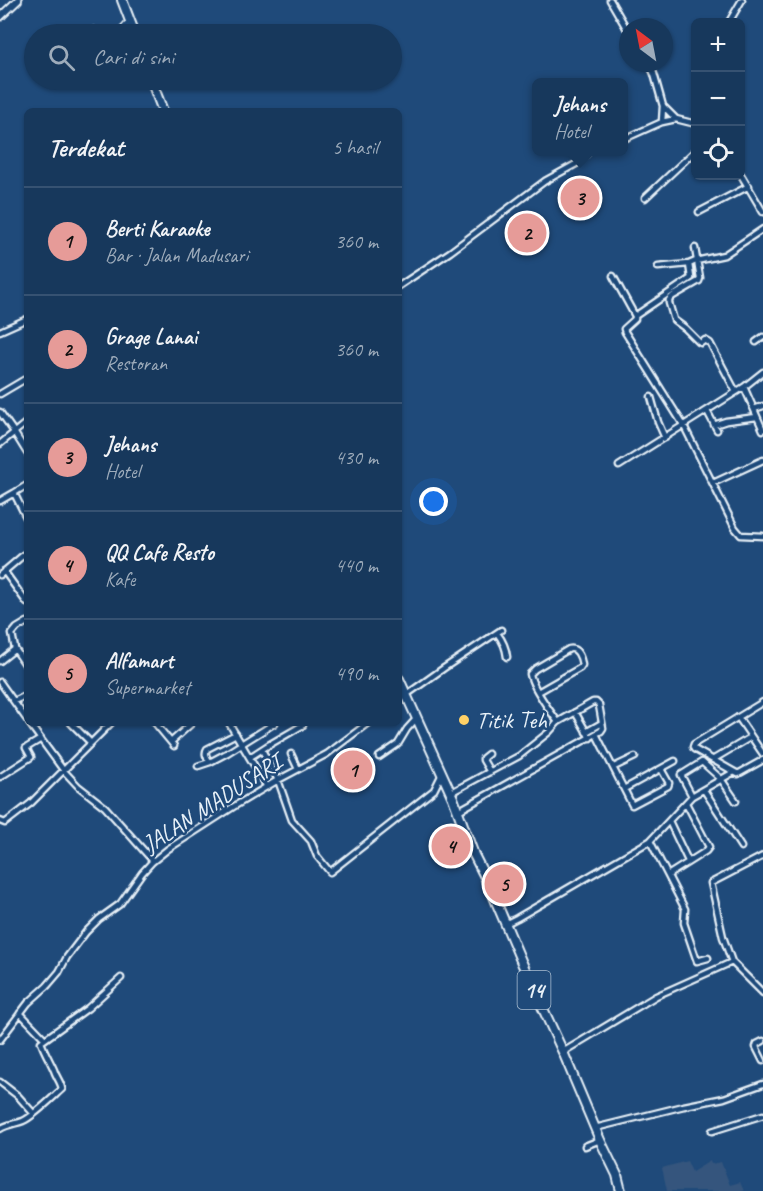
<!DOCTYPE html>
<html lang="id">
<meta charset="utf-8">
<style>
body{margin:0;font-family:Caveat,sans-serif;background:#203f62;color:#f1f3f6}
.controls{position:absolute;right:18px;top:18px;display:grid;overflow:hidden;border-radius:9px;box-shadow:0 2px 4px #0004}
.controls button{width:54px;height:54px;display:grid;place-items:center;padding:0;border:0;border-bottom:2px solid #365272;background:#17385c;color:#f1f3f6;font:30px sans-serif}
.compass{position:absolute;left:619px;top:18px;width:54px;height:54px;border-radius:50%;background:#17385c;box-shadow:0 2px 4px #0004;rotate:328deg}
.you{position:absolute;left:434px;top:502px;width:21px;height:21px;margin:-15px;border:4px solid #fff;border-radius:50%;background:#1a73e8;box-shadow:0 0 0 9px #1a73e833}
.badge{display:grid;place-items:center;width:39px;height:39px;border-radius:50%;background:#e69b98;color:#111;font-size:20px;font-weight:700}
.pin{position:absolute;translate:-50% -50%;border:3px solid #fff;box-shadow:0 2px 6px #0006}
.popup{position:absolute;left:532px;top:78px;width:96px;height:78px;box-sizing:border-box;display:grid;place-content:center;border-radius:9px;background:#17385c;filter:drop-shadow(0 2px 4px #0005);font-size:20px;white-space:nowrap;color:#9eacbb}
.popup b{font-size:22px;color:#f1f3f6}
.popup::after{content:'';position:absolute;left:50%;top:100%;margin-left:-12px;border:12px solid transparent;border-top-color:#17385c}
.list{margin:0;padding:0;list-style:none}
h2{display:flex;justify-content:space-between;align-items:center;height:78px;margin:0;padding:0 24px;font-size:26px}
h2 small{font-size:20px;font-weight:400;color:#9eacbb}
.list li{display:grid;grid-template-columns:39px 1fr auto;gap:18px;align-items:center;box-sizing:border-box;height:108px;padding:0 24px;border-top:2px solid #365272}
.list b{display:block;font-size:22px;white-space:nowrap}
.list p{margin:0;font-size:20px;white-space:nowrap;color:#9eacbb}
.list em{font-size:20px;font-style:normal;color:#9eacbb}
.icon{flex:none;width:33px;height:33px;fill:none;stroke:currentColor;stroke-width:2;stroke-linecap:round;stroke-linejoin:round}
.map{position:relative;flex:none;width:763px;height:1191px;overflow:hidden}
.search{position:absolute;background:#17385c;box-shadow:0 2px 4px #0004;left:24px;top:24px;width:378px;height:66px;display:flex;align-items:center;gap:15px;box-sizing:border-box;padding:0 21px;border-radius:33px;color:#9eacbb;font-size:22px}
.panel{position:absolute;background:#17385c;box-shadow:0 2px 4px #0004;left:24px;top:108px;width:378px;height:618px;border-radius:9px}
.map>svg:first-child{display:block}
.built{fill:#34557d}
.lines{fill:none;stroke-linecap:round;stroke-linejoin:round}
.street-casing{stroke:#e8f1f8;stroke-width:9}
.secondary-casing{stroke:#e8f1f8;stroke-width:10}
.highway-casing{stroke:#e8f1f8;stroke-width:12}
.street{stroke:#1f4a7a;stroke-width:4.5}
.secondary{stroke:#1f4a7a;stroke-width:6}
.highway{stroke:#1f4a7a;stroke-width:8}
.poi-dot{fill:#ffd166;stroke:#1f4a7a;stroke-width:2}
.labels{text-anchor:middle;stroke-width:5;stroke-linejoin:round;paint-order:stroke}
.shield{fill:#1f4a7a;stroke:#acbfd2;stroke-width:1.5}
.shield-label{font-size:22px;font-weight:bold;fill:#e8f1f8}
.poi-label{font-size:24px;fill:#e8f1f8;stroke:#1f4a7a;text-anchor:start}
.street-label{font-size:24px;fill:#e8f1f8;stroke:#1f4a7a}
</style>
<div class="map">
<svg width="763" height="1191" viewBox="0 0 763 1191">
<rect width="100%" height="100%" fill="#1f4a7a"/>
<filter id="ink" filterUnits="userSpaceOnUse"><feTurbulence type="fractalNoise" baseFrequency=".0167" numOctaves="2"/><feDisplacementMap in="SourceGraphic" scale="12" xChannelSelector="R" yChannelSelector="G"/><feConvolveMatrix kernelMatrix="1 2 1 2 8 2 1 2 1" color-interpolation-filters="sRGB"/></filter>
<g filter="url(#ink)">
<path class="built" d="M687,1161L692,1172L710,1161L711,1164L721,1162L730,1185L740,1182L744,1191H667L662,1168Z"/>
<g class="lines">
<defs>
<path id="street" d="M610,0L628,31
M729,22L742,0
M94,30L99,34
M118,34L130,21
M649,63L654,74L663,106L662,122
M100,81L103,80
M663,106L676,119
M624,139L662,122L676,119L696,124
M740,173L763,212
M645,198L696,150
M699,212L749,186
M695,248L700,278L699,281L673,296L669,300V303L674,320L685,328L699,342L701,343L705,340L710,343L736,392
M658,267L689,264L696,261L724,255L763,229
M613,276L635,316V319L624,329L625,332L684,426L735,528L741,535L763,536
M399,286L450,252L545,181L576,164L588,152
M635,316L691,278L689,264
M0,331L27,319
M756,342L763,337
M744,387L763,430
M0,394L27,378
M651,397L658,422L665,438
M754,409L763,406
M707,411L717,430
M0,412L14,432L27,453
M714,425L726,421L757,417
M0,444L27,422
M619,466L744,387L763,372
M713,483L763,460
M27,485L14,493L27,519
M0,501L14,493
M4,571L27,603
M0,575L27,552
M27,622L17,628L12,634L15,649L27,667
M497,633C503,641 506,647 507,657
M0,661L15,649
M0,682L27,720
M538,692L580,668L582,665C581,657 577,647 569,649L535,669L530,674C532,687 550,711 558,722
M399,700L444,668L501,630
M14,701L27,695
M763,702L694,744L693,747L694,749L738,774L763,760
M575,712L590,738
M738,717L763,754
M29,723L64,771L78,786L105,807L153,861
M71,723L91,743
M155,723L174,746
M229,723L267,787
M586,732L602,723
M236,734L207,749C204,754 207,758 210,762L227,753L275,723
M596,734L632,805L668,786L669,783L661,769
M171,742L192,723
M262,750L278,780L292,820L311,841L317,856L330,872L434,790L442,774
M291,754L298,769
M488,754L483,758V760L490,772
M250,757L267,746L303,725
M379,757L398,744L407,729L417,718
M714,759L751,737
M198,766L210,762
M614,767L635,757
M0,777L31,757L26,748L41,739
M624,789L675,761
M704,790L741,847
M450,793L519,756L549,732L558,722L593,702H596L599,705L603,728L601,731L458,811
M692,796L681,775L702,762L721,779L736,801
M0,821L5,823L31,803L111,723
M669,821L688,861
M650,841L685,909L684,923L697,961L708,958
M763,856L711,883L723,937L732,962L763,993
M668,875L706,851L709,847L686,803
M505,924L517,918L650,841L692,796L734,772
M20,1013L45,1039
M0,1040L28,1003L47,986L59,972L67,957L86,932L99,919L120,904L142,873L152,862L168,849L233,807L278,780L327,754L368,723
M763,1041L757,1044L756,1047L763,1061
M563,1052L656,996L732,962
M0,1082L18,1096L34,1114
M595,1128L684,1106L724,1098L763,1084
M0,1129C8,1124 15,1124 23,1121C34,1116 52,1098 62,1089C61,1082 56,1077 54,1070C50,1061 44,1051 41,1042L88,1008L121,978
M712,1131L763,1115
M585,1146L600,1140"/>
<path id="secondary" d="M0,17L18,0"/>
<path id="highway" d="M122,0L135,34
M151,80L163,111
M399,679L453,798L474,855L489,885L522,963L563,1052L600,1140L617,1175L621,1191"/>
</defs>
<use href="#street" class="street-casing"/>
<use href="#secondary" class="secondary-casing"/>
<use href="#highway" class="highway-casing"/>
<use href="#street" class="street"/>
<use href="#secondary" class="secondary"/>
<use href="#highway" class="highway"/>
</g>
</g>
<circle class="poi-dot" cx="464" cy="720" r="6"/>
<g class="labels">
<rect class="shield" x="517.5" y="971" width="33" height="38" rx="4.5"/>
<g class="shield-label">
<text x="534" y="998">14</text>
</g>
<g class="poi-label">
<text x="476" y="728">Titik Teh</text>
</g>
<g class="street-label">
<text transform="translate(212 803) rotate(-33)" y="8">JALAN MADUSARI</text>
</g>
</g>
</svg>
<div class="controls">
<button>+</button>
<button>−</button>
<button><svg class="icon" aria-label="locate" viewBox="0 0 24 24"><circle cx="12" cy="12" r="6"/><path d="M12 2v4M12 18v4M2 12h4M18 12h4"/></svg></button>
</div>
<svg class="compass" viewBox="-18 -18 36 36"><path d="M0-13l5 13h-10z" fill="#e53935"/><path d="M0 13l5-13h-10z" fill="#9eacbb"/></svg>
<div class="you"></div>
<div class="pin badge" style="left:353px;top:770px">1</div>
<div class="pin badge" style="left:527px;top:233px">2</div>
<div class="pin badge" style="left:580px;top:198px">3</div>
<div class="popup"><b>Jehans</b>Hotel</div>
<div class="pin badge" style="left:451px;top:846px">4</div>
<div class="pin badge" style="left:504px;top:884px">5</div>
<div class="search"><svg class="icon" aria-label="search" viewBox="0 0 24 24"><circle cx="10" cy="10" r="6"/><path d="M15 15l6 6"/></svg>Cari di sini</div>
<section class="panel">
<h2>Terdekat<small>5 hasil</small></h2>
<ul class="list">
<li><span class="badge">1</span><div><b>Berti Karaoke</b><p>Bar · Jalan Madusari</p></div><em>360 m</em></li>
<li><span class="badge">2</span><div><b>Grage Lanai</b><p>Restoran</p></div><em>360 m</em></li>
<li><span class="badge">3</span><div><b>Jehans</b><p>Hotel</p></div><em>430 m</em></li>
<li><span class="badge">4</span><div><b>QQ Cafe Resto</b><p>Kafe</p></div><em>440 m</em></li>
<li><span class="badge">5</span><div><b>Alfamart</b><p>Supermarket</p></div><em>490 m</em></li>
</ul>
</section>
</div>
